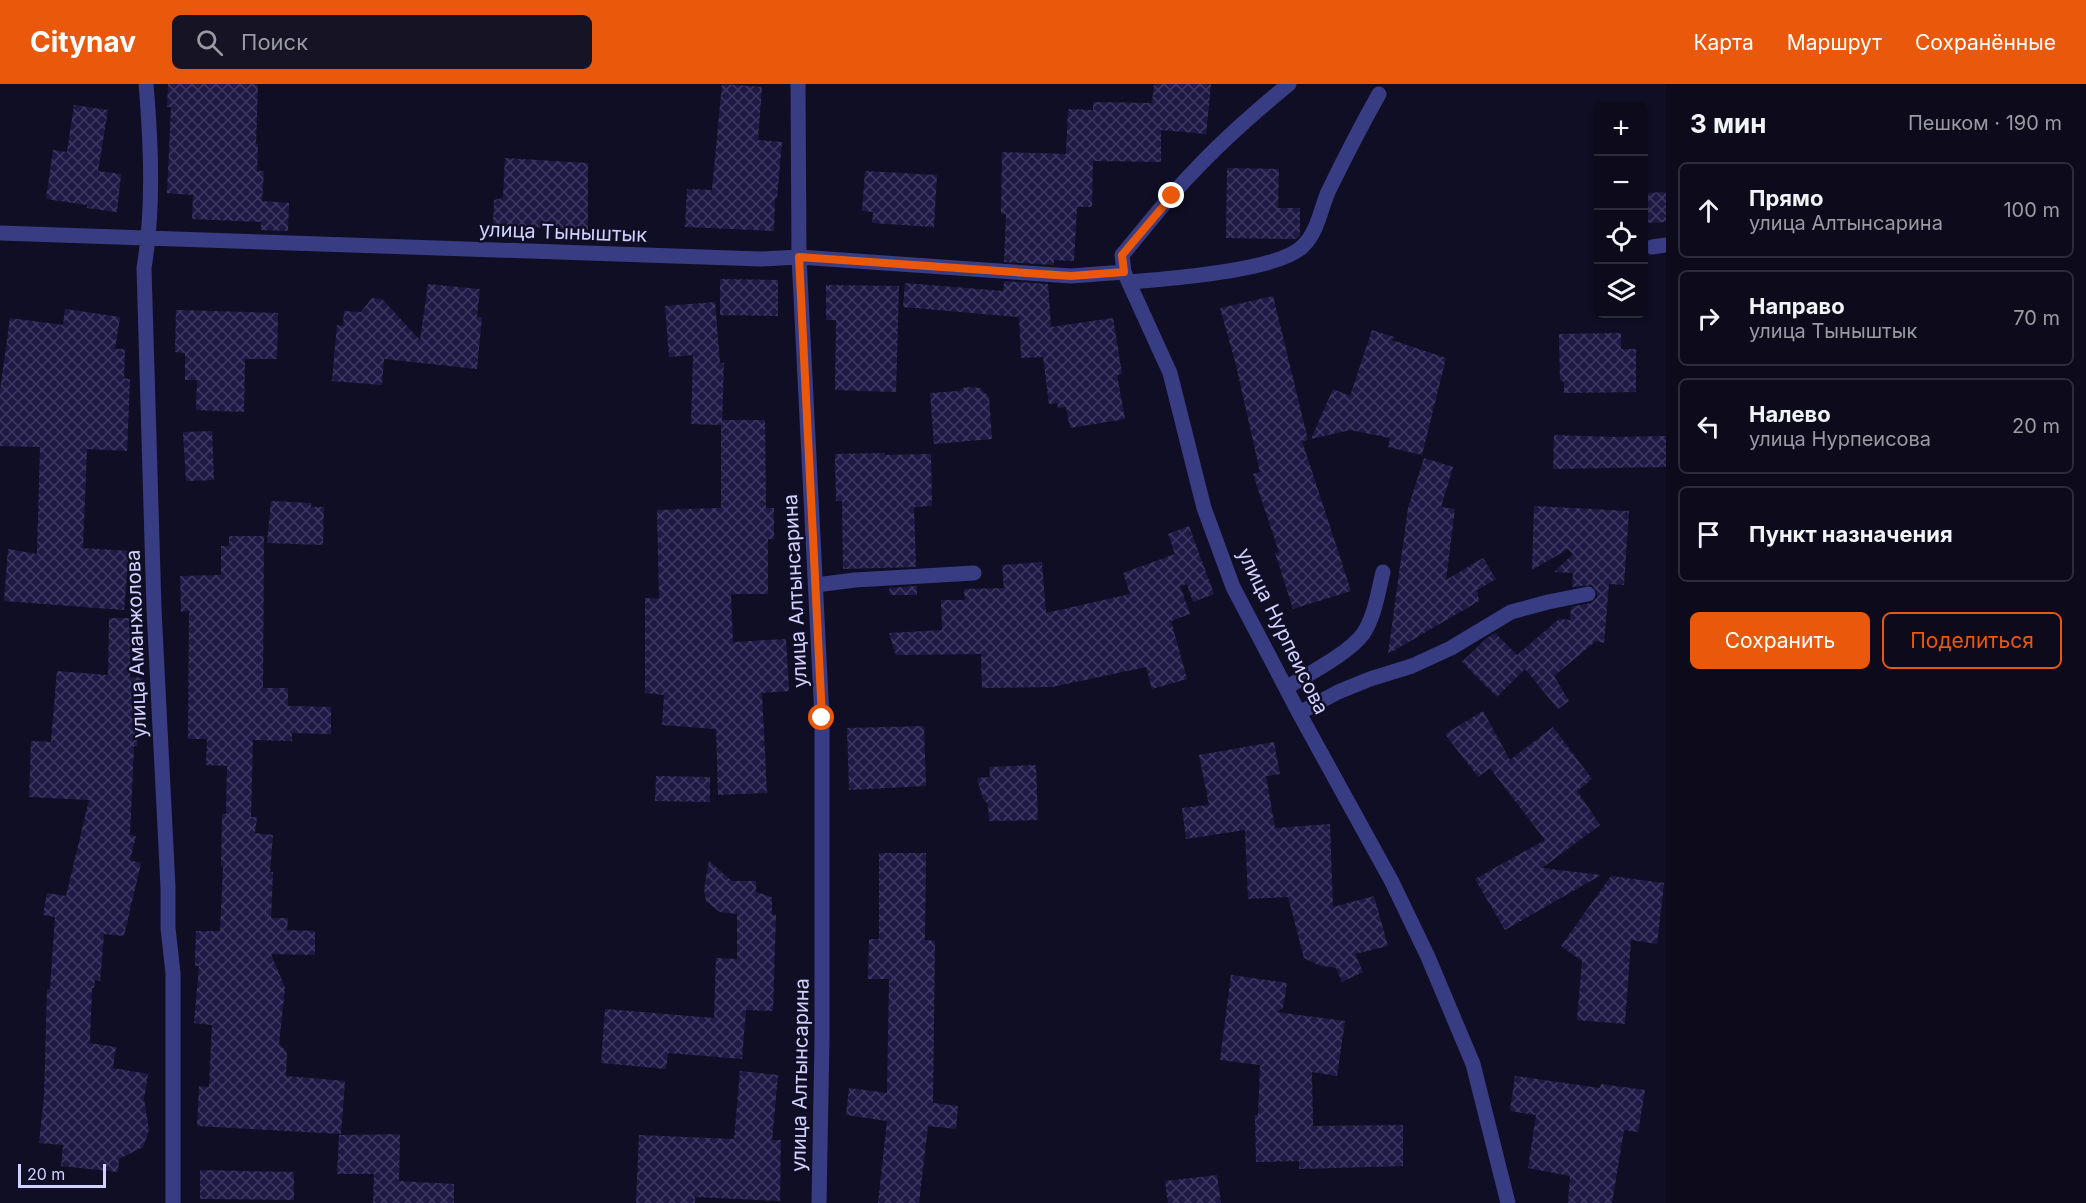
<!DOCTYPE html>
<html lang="ru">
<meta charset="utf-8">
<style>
body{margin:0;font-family:Inter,sans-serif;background:#151324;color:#f1f3f6}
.controls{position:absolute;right:18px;top:18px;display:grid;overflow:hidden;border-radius:9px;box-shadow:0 2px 4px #0004}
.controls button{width:54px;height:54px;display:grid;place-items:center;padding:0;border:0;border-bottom:2px solid #2c2b3a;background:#0c0a1b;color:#f1f3f6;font:30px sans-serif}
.scale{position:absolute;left:18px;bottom:15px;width:88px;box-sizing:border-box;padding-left:6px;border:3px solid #d2d1ff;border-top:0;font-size:16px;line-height:21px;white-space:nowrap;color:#d2d1ff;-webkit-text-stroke:4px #100e24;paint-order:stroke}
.stop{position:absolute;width:18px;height:18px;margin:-14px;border:4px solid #ea580c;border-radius:50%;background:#fff}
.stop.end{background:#ea580c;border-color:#fff;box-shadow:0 2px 6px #0008}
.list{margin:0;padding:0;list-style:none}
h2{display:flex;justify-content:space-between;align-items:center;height:78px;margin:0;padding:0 24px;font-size:26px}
h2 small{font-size:20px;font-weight:400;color:#9a9aa3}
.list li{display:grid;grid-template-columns:39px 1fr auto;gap:18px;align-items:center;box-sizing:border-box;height:96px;margin:0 12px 12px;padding:0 12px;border:2px solid #2c2b3a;border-radius:9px}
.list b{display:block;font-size:22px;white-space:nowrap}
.list p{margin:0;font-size:20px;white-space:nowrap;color:#9a9aa3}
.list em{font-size:20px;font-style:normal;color:#9a9aa3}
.actions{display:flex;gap:12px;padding:18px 24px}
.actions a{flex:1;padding:14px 0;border:2px solid #ea580c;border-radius:9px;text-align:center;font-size:21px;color:#ea580c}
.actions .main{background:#ea580c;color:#fff}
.icon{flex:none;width:33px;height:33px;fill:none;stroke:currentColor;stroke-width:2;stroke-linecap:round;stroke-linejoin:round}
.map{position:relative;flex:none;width:1666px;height:1119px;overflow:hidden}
header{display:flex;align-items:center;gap:36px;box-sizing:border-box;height:84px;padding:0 30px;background:#ea580c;color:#fff}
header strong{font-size:28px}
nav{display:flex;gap:33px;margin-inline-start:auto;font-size:21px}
.search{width:420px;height:54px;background:#151324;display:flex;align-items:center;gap:15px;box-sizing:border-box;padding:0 21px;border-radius:9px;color:#9a9aa3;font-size:22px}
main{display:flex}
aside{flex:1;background:#0c0a1b}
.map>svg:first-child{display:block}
.building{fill:url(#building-cross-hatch)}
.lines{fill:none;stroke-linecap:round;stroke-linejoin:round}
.minor{stroke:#383c83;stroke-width:15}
.route{stroke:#ea580c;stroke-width:8}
.labels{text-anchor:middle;stroke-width:5;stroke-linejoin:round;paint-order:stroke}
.street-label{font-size:20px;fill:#d2d1ff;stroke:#100e24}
</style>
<header>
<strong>Citynav</strong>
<div class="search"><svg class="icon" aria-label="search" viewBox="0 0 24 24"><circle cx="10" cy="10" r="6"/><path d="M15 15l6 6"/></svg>Поиск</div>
<nav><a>Карта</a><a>Маршрут</a><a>Сохранённые</a></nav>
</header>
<main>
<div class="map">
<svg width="1666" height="1119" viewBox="0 0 1666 1119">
<defs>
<pattern id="building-cross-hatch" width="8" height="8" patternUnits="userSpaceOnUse" patternTransform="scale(1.5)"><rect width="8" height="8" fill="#1f1a45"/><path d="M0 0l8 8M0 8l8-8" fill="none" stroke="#3f3a61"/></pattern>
</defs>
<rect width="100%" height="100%" fill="#100e24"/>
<path class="building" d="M168,0H258L256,60H258L257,87H264L262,117L289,119L288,147L261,146V138L192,135L193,111L167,109L171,23H167Z
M722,0L762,3L758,56L782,58L777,114H775L774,147L685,143L687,105L712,106Z
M1154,0H1211L1206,50L1161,46V78L1093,77L1092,123H1077L1074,177L1054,176V181L1004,178L1006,130H1001L1002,68L1066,70L1068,25L1093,26V18L1152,19Z
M74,21L108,26L98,87L121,90L117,128L87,124V121L46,115L53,66L67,68Z
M505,74L588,79V146L493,141L494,116L503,114Z
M1227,84L1279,85L1278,124H1300V151L1296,155L1226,154Z
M865,87L937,91L934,143L872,139L873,128L862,127Z
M1666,108V138L1644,139V109Z
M720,195L778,196V232L720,231Z
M1004,197L1048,200L1051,243L1113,234L1122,290L1117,291L1125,335L1070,344L1066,323L1058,324L1057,319L1049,320L1043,273L1021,274L1019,233L903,223L905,199L1003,207Z
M428,200L480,205L477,233H482L477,285L384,275L382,301L332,297L337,241L343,242L344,227L361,228L372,214L382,215L420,256Z
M826,201L899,202L896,308L835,306L836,236H826Z
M1273,212L1308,356L1302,357L1351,507L1293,525L1275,469L1279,468L1253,390L1260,388L1236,281L1220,224Z
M715,218L720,279H724L722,336H765L766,424H774V455H768V510H731L733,558L786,555L789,607L762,609L767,709L718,711L716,645L662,641L664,611L645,609V514L659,515L657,426L721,424V341L691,340L693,271L669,273L665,222Z
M65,225L120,233L115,265H125L124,294L130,295L127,367L87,365L83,464L129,467L124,526L4,517L8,465L37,470L40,363L0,362V307L10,234L63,241Z
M176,226L278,229L277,275H245L244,328L196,326L197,296H185V269L175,268Z
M1372,246L1394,253L1392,256L1446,274L1422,371L1388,363L1390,354L1350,346L1311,355L1333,305L1350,312Z
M1621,249V265H1636V308L1564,309V298L1560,296L1559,250Z
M965,303L980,304L989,313L992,355L934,360L930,309L959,307Z
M212,347L214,396L186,397L183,348Z
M1554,351L1615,353L1666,352V383L1553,385Z
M885,369V371L931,370L932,422L914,423L916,483L843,485L842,417H836L835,370Z
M1424,374L1453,383L1441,423L1455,425L1446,496L1483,474L1496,495L1477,506L1479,517L1388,570L1408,424Z
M271,417L311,419V423H324L323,461L267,459Z
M1534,422L1629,427L1624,501L1609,500L1604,559L1596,557L1554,592L1569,617L1558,625L1525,585L1497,613L1462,578L1487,554L1495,549L1517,571L1559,535L1570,536L1571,523L1590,519L1597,514V508L1592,501L1572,503L1573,489L1554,488L1573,470L1568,465L1532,486Z
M1189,442L1214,510L1193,518L1187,500L1180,502L1190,530L1171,537L1187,595L1152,605L1146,583L1052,603L982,604L981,570L896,571L889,549L942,546L941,516H965L964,505L1004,504L1002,481L1042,478L1046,529L1130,510L1123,489L1175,470L1168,450Z
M229,452H264L263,604H288V622L331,623V650L292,649V657L253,656L251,733H257L255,749L273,751L270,788H273L271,834H288L287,846L315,847V871L271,870L285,904L279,960L287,968L286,992L345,997L341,1050L197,1042L199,1002L209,1003L212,941L194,939L199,882H195L196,847H220L223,783L221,782L222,730H226L227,682L206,681L207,655H188L189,527L181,528L180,492L221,491V462H229Z
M917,502V511H890L889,504Z
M109,534H132L130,593L143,594L137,662H134L130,751L136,752L130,776L141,779L124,852L104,850L100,897L95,896L94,904H92L90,959L116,963L113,984L148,990L144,1015L149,1046L143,1063L119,1075L118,1088L61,1082L63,1061L39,1059L44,1013L47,905H50L55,833L43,831L47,809L66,812L89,716L29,713L31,657L51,658L57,587L108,591Z
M1483,627L1510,676L1553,643L1592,695L1577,707L1600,741L1542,784L1601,791L1505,846L1475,795L1545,756L1490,684L1478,693L1445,650Z
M924,642L926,702L849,706L847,644Z
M1274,658L1280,690L1266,692L1275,744L1330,740L1333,823L1374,812L1388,862L1355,870L1363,888L1342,898L1336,884L1318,881L1304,874L1288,813L1248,815L1245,746L1186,755L1182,724L1209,721L1199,671Z
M1036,681L1038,736L989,737L988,720L983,715L977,694L990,693L989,683Z
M656,692L710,693V718L655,717Z
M879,769H926L925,856L935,857L933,1019L958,1022L956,1045L928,1042L919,1119H878L887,1037L846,1031L849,1004L887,1009L889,895H868L869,855H879Z
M709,777L732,797H756V808L772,813V831L776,830L773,927L746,926L742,975L668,969L666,985L601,979L605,925L714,934L716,874L737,875V830L720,828L706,817L704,805Z
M1611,792L1664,799L1657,860L1631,856L1625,940L1577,936L1582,877L1561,862Z
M1231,891L1287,899L1283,924L1276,928L1345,937L1337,992L1312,988L1313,1042L1403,1041V1082L1299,1085V1077L1256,1078L1255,1031H1258L1260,981L1220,976Z
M740,987L778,991L772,1056H781L780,1117L695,1113V1119H636L639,1051L734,1055Z
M1515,992L1600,1004L1601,1000L1645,1006L1638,1048L1624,1046L1612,1119H1568L1570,1092L1528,1084L1536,1031L1510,1027Z
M400,1050L399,1097L454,1100V1119H373L374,1090H337L339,1051Z
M200,1086L294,1088V1116L200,1115Z
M1217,1091L1221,1119H1168L1165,1097Z"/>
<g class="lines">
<path class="minor" d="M146,0C151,60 154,124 144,184L154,525L168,803V844L173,889V1119
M798,0L799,173L822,634V955L819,1119
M1289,0C1256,27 1223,56 1194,87C1168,113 1146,143 1122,171L1124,188L1170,289L1204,424L1233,503L1299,629L1392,798L1428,873L1473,980L1508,1119
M0,149L761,175L799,173L1071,192L1124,188
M1652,163L1666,161
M1129,198C1166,195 1279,187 1303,162C1318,147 1320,127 1328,108C1344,75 1361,42 1379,10
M816,501L855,496L974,489
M1286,604C1308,590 1348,570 1363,550C1375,532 1378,508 1383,488
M1299,629L1338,608L1370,595L1412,582L1451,564L1511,528L1548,518L1588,510"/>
</g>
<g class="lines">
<path class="route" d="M822,634L799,173L1071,192L1124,188L1122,171L1172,112"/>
</g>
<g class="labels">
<g class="street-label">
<text transform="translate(563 148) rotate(2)" y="7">улица Тыныштык</text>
<text transform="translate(795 507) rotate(-93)" y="7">улица Алтынсарина</text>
<text transform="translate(1283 547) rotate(64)" y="7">улица Нурпеисова</text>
<text transform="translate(136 560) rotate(-92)" y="7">улица Аманжолова</text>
<text transform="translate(800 991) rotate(-89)" y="7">улица Алтынсарина</text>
</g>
</g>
</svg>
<div class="controls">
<button>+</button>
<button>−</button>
<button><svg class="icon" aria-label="locate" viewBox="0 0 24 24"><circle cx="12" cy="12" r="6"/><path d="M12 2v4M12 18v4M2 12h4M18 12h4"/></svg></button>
<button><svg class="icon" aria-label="layers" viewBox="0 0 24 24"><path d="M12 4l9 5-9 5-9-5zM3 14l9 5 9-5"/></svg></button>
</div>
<div class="scale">20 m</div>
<div class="stop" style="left:822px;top:634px"></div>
<div class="stop end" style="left:1172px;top:112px"></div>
</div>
<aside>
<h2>3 мин<small>Пешком · 190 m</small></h2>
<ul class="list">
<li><svg class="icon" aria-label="ahead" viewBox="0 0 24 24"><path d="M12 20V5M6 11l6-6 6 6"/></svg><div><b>Прямо</b><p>улица Алтынсарина</p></div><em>100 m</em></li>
<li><svg class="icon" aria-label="right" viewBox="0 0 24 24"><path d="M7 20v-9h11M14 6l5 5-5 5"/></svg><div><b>Направо</b><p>улица Тыныштык</p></div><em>70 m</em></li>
<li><svg class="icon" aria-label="left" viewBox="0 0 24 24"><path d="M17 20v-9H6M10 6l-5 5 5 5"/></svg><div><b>Налево</b><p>улица Нурпеисова</p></div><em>20 m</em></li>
<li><svg class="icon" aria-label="arrive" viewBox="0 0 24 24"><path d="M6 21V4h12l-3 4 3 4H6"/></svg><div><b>Пункт назначения</b></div></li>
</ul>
<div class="actions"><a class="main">Сохранить</a><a>Поделиться</a></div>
</aside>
</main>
